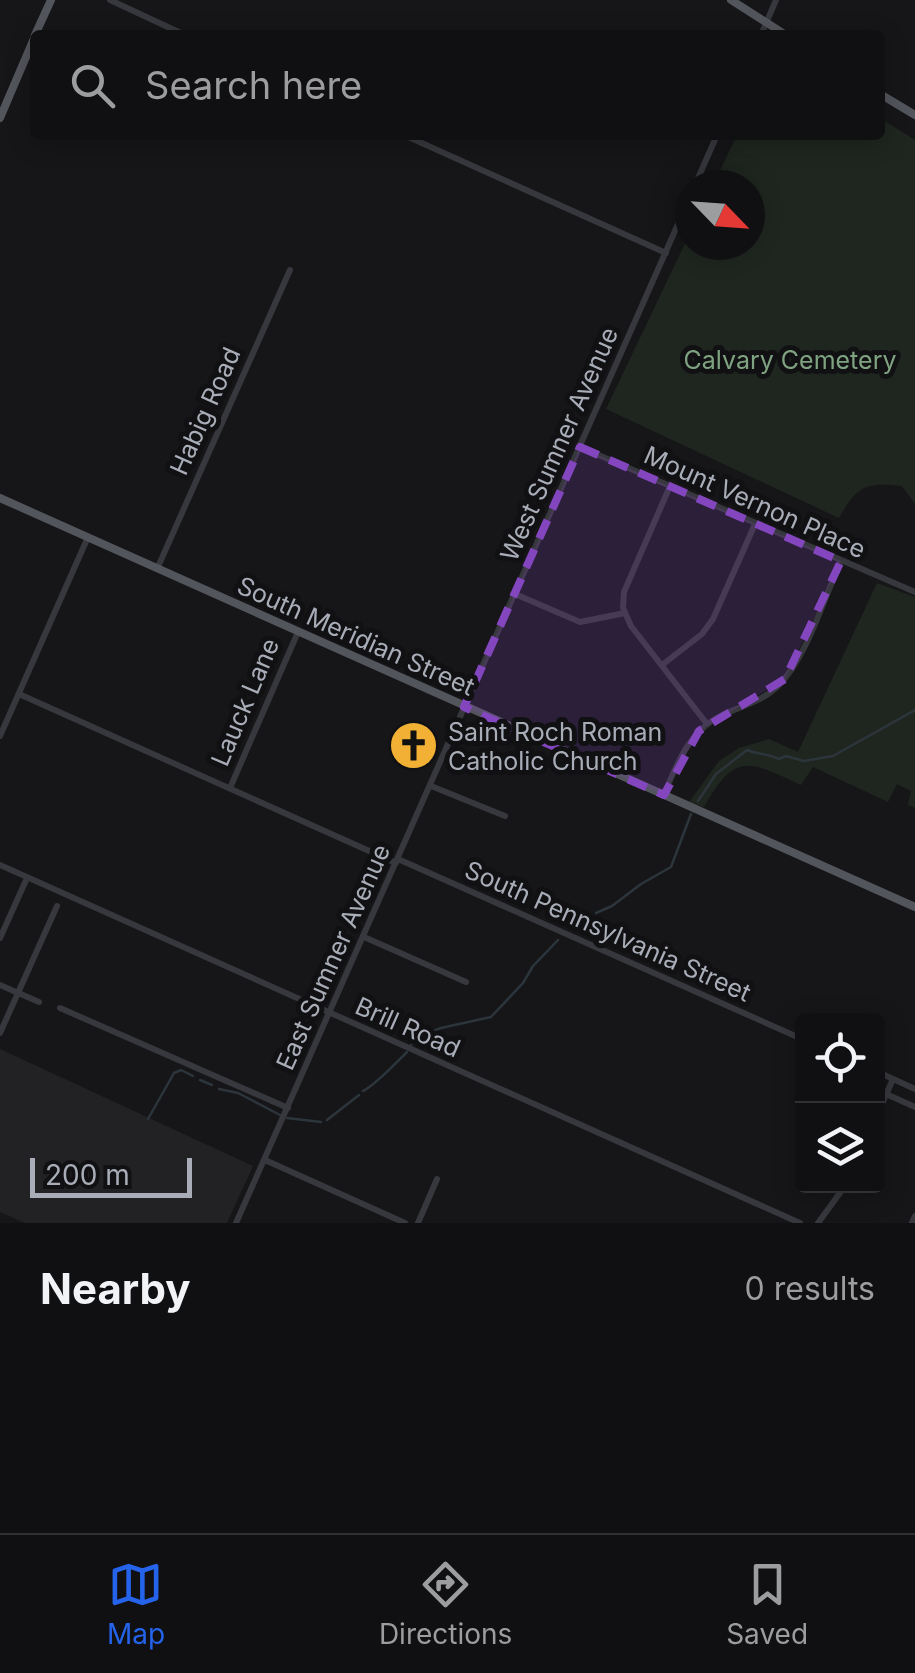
<!DOCTYPE html>
<style>
body{margin:0;font-family:Inter,sans-serif;background:#1e1e20;color:#f1f3f6}
.controls{position:absolute;right:30px;bottom:30px;display:grid;overflow:hidden;border-radius:10px;box-shadow:0 5px 25px #0003}
.controls button{width:90px;height:90px;display:grid;place-items:center;padding:0;border:0;border-bottom:2px solid #303032;background:#101012;color:#f1f3f6;font:50px sans-serif}
.compass{position:absolute;left:675px;top:170px;width:90px;height:90px;border-radius:50%;background:#101012;box-shadow:0 5px 25px #0003;rotate:115deg}
.scale{position:absolute;left:30px;bottom:25px;width:162px;box-sizing:border-box;padding-left:10px;border:5px solid #a8adb8;border-top:0;font-size:28px;line-height:35px;white-space:nowrap;color:#a8adb8;-webkit-text-stroke:8px #111113;paint-order:stroke}
.list{margin:0;padding:0;list-style:none}
h2{display:flex;justify-content:space-between;align-items:center;height:130px;margin:0;padding:0 40px;font-size:42px}
h2 small{font-size:32px;font-weight:400;color:#9c9d9f}
.icon{flex:none;width:55px;height:55px;fill:none;stroke:currentColor;stroke-width:2;stroke-linecap:round;stroke-linejoin:round}
.map{position:relative;flex:none;width:915px;height:1223px;overflow:hidden}
.search{position:absolute;background:#101012;box-shadow:0 5px 25px #0003;left:30px;right:30px;top:30px;height:110px;display:flex;align-items:center;gap:25px;box-sizing:border-box;padding:0 35px;border-radius:10px;color:#9c9d9f;font-size:38px}
.sheet{height:310px;background:#101012}
nav{display:flex;justify-content:space-around;align-items:center;box-sizing:border-box;height:140px;border-top:2px solid #303032;background:#101012;font-size:28px;color:#9c9d9f}
nav a{display:grid;justify-items:center;gap:5px}
nav .on{color:#2563eb}
.map>svg:first-child{display:block}
.built{fill:#222225}
.green{fill:#1e261f}
.lines{fill:none;stroke-linecap:round;stroke-linejoin:round}
.stream{stroke:#2c353c;stroke-width:2.5}
.minor{stroke:#37383d;stroke-width:6}
.major{stroke:#53555c;stroke-width:8}
.marked{fill:#8446be;fill-opacity:0.2;stroke:#8446be;stroke-width:8;stroke-dasharray:20 12;stroke-linejoin:round}
.labels{text-anchor:middle;stroke-width:10;stroke-linejoin:round;paint-order:stroke}
.park-label{font-size:25px;fill:#7fa381;stroke:#111113}
.street-label{font-size:25px;fill:#a8adb8;stroke:#111113}
.poi-label{font-size:25px;fill:#a8adb8;stroke:#111113;text-anchor:start}
</style>
<div class="map">
<svg width="915" height="1223" viewBox="0 0 915 1223">
<rect width="100%" height="100%" fill="#161618"/>
<path class="built" d="M0,1049L253,1166L227,1223H25L0,1212Z"/>
<path class="green" d="M880,118L915,140V504L902,486C865,482 857,486 839,518L606,409L690,233V245H750V185H713L737,135H880Z
M877,583L915,597V808L908,805L911,791L897,784L888,802L813,767L801,785C748,761 736,751 704,807L689,802L719,761L739,748L769,739L798,752Z"/>
<g class="lines">
<path class="stream" d="M698,801L716,774L747,750C759,755 768,753 779,759L786,756L804,761L833,756L915,710
M596,913L612,906L641,884L671,867L691,814
M571,928L583,920
M411,1045L418,1037L441,1028L491,1017L523,983L533,966L558,940
M200,1080L212,1085
M219,1089L238,1093L280,1115
M363,1091C374,1086 397,1062 407,1052
M287,1118L321,1122
M148,1119L174,1073L181,1070L193,1076
M327,1120L359,1095"/>
<path class="minor" d="M110,0L185,35
M761,35L776,0
M404,135L666,253
M695,185L717,135
M580,447L915,592
M670,486L624,592L623,608L631,626L707,724
M157,569L290,270
M515,594L580,622L625,613
M662,665L702,634L713,619L755,524
M19,694L396,863
M0,736L88,537
M431,786L505,816
M230,788L298,632
M664,795C678,760 691,727 729,712C746,705 763,700 777,687C806,660 824,598 841,561
M398,859L802,1039
M0,865L800,1223
M364,937L466,982
M0,938L27,878
M0,985L39,1002
M60,1008L288,1108
M0,1033L57,906
M878,1072L915,1089
M886,1094L915,1107
M878,1113L893,1079
M265,1160L405,1223
M236,1223L690,197
M418,1223L437,1179
M818,1223L845,1186
M912,1223L915,1216"/>
<path class="major" d="M731,0L786,35
M35,35L51,0
M880,94L915,115
M0,118L35,36
M0,498L915,907"/>
</g>
<path class="marked" d="M580,447L841,561L785,679L699,731L664,795L464,707Z"/>
<defs>
<symbol id="church-disc" viewBox="-11 -11 22 22"><circle r="9.5" fill="#f2b134" stroke="#111113"/><path d="M-1.2-6h2.4v3.5h3.3v2.4h-3.3V6h-2.4V-.1h-3.3v-2.4h3.3Z" fill="#111"/></symbol>
</defs>
<g fill-rule="evenodd">
<use href="#church-disc" x="386" y="718" width="55" height="55"/>
</g>
<g class="labels">
<g class="park-label">
<text x="790" y="369">Calvary Cemetery</text>
</g>
<g class="street-label">
<text transform="translate(205 411) rotate(-66)" y="9">Habig Road</text>
<text transform="translate(559 444) rotate(-66)" y="9">West Sumner Avenue</text>
<text transform="translate(755 502) rotate(24)" y="9">Mount Vernon Place</text>
<text transform="translate(356 636) rotate(24)" y="9">South Meridian Street</text>
<text transform="translate(245 702) rotate(-67)" y="9">Lauck Lane</text>
<text transform="translate(608 931) rotate(24)" y="9">South Pennsylvania Street</text>
<text transform="translate(333 957) rotate(-66)" y="9">East Sumner Avenue</text>
<text transform="translate(408 1027) rotate(24)" y="9">Brill Road</text>
</g>
<g class="poi-label">
<text x="448" y="741">Saint Roch Roman<tspan x="448" dy="29">Catholic Church</tspan></text>
</g>
</g>
</svg>
<div class="controls">
<button><svg class="icon" aria-label="locate" viewBox="0 0 24 24"><circle cx="12" cy="12" r="6"/><path d="M12 2v4M12 18v4M2 12h4M18 12h4"/></svg></button>
<button><svg class="icon" aria-label="layers" viewBox="0 0 24 24"><path d="M12 4l9 5-9 5-9-5zM3 14l9 5 9-5"/></svg></button>
</div>
<svg class="compass" viewBox="-18 -18 36 36"><path d="M0-13l5 13h-10z" fill="#e53935"/><path d="M0 13l5-13h-10z" fill="#9c9d9f"/></svg>
<div class="scale">200 m</div>
<div class="search"><svg class="icon" aria-label="search" viewBox="0 0 24 24"><circle cx="10" cy="10" r="6"/><path d="M15 15l6 6"/></svg>Search here</div>
</div>
<section class="sheet">
<h2>Nearby<small>0 results</small></h2>
<ul class="list">
</ul>
</section>
<nav>
<a class="on"><svg class="icon" aria-label="map" viewBox="0 0 24 24"><path d="M3 6l6-2 6 2 6-2v14l-6 2-6-2-6 2zM9 4v14M15 6v14"/></svg>Map</a>
<a><svg class="icon" aria-label="directions" viewBox="0 0 24 24"><path d="M12 3l9 9-9 9-9-9zM9 14v-3h6M13 9l2 2-2 2"/></svg>Directions</a>
<a><svg class="icon" aria-label="saved" viewBox="0 0 24 24"><path d="M7 4h10v16l-5-4-5 4z"/></svg>Saved</a>
</nav>
